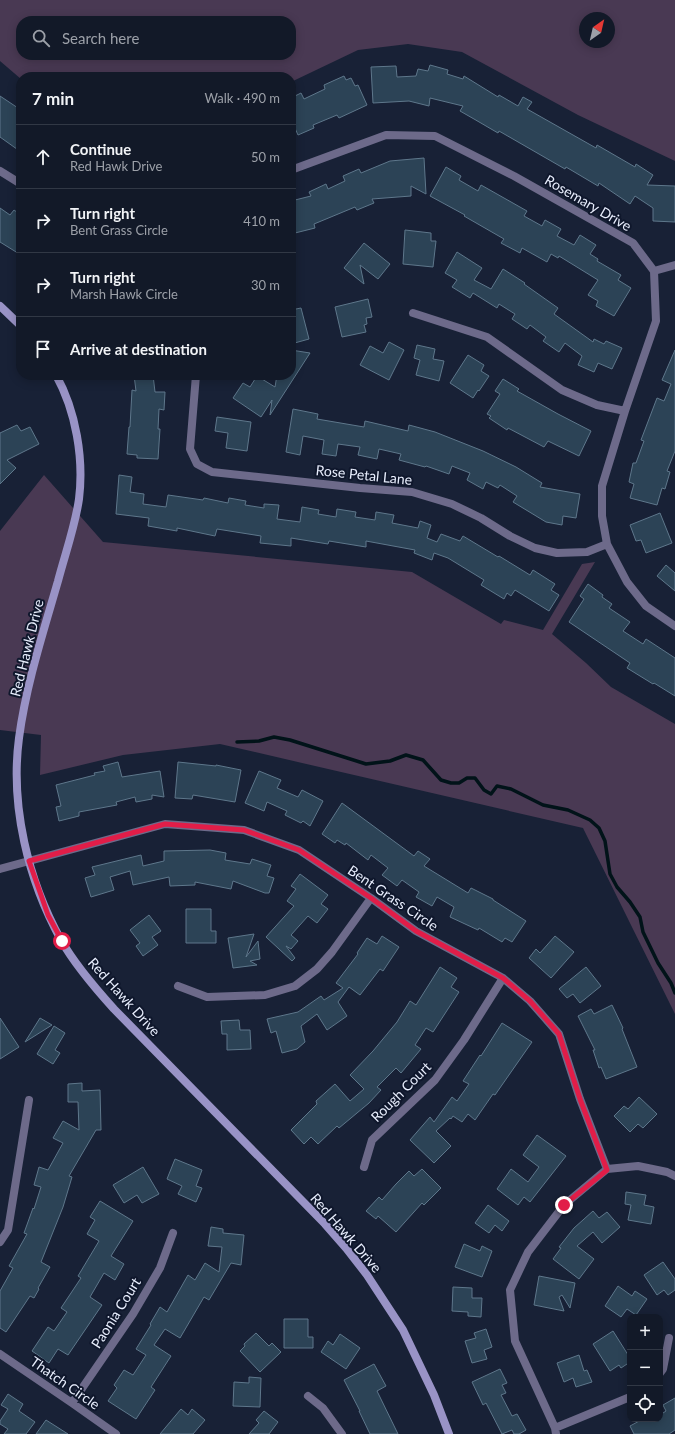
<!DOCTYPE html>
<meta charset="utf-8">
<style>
body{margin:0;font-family:Lato,sans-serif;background:#1b2230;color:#f1f3f6}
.controls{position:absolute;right:12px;bottom:12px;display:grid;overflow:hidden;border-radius:8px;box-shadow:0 2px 10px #0003}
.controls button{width:36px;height:36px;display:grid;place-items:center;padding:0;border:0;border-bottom:1px solid #313845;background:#121928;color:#f1f3f6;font:20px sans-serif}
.compass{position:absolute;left:579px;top:12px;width:36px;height:36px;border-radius:50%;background:#121928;box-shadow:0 2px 10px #0003;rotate:34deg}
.stop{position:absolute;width:12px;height:12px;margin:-9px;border:3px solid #e11d48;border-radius:50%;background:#fff}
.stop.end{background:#e11d48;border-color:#fff;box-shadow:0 1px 4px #0008}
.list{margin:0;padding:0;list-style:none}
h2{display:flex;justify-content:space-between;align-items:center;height:52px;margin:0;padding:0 16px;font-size:17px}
h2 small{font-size:13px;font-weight:400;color:#9ca0a8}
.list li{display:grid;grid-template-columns:26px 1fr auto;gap:12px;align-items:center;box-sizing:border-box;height:64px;padding:0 16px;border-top:1px solid #313845}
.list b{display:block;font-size:15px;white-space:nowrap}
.list p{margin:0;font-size:13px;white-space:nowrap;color:#9ca0a8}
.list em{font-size:13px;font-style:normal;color:#9ca0a8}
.icon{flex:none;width:22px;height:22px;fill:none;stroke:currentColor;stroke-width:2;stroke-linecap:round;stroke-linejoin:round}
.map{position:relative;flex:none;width:675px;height:1434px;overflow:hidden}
.search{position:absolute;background:#121928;box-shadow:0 2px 10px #0003;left:16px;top:16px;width:280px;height:44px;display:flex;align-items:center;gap:10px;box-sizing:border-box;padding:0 14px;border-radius:16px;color:#9ca0a8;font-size:15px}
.panel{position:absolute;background:#121928;box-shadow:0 2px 10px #0003;left:16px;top:72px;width:280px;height:308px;border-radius:16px}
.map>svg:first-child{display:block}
.green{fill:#493953;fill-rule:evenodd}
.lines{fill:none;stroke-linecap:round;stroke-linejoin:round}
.stream{stroke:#011319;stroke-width:3.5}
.building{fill:#2c4356;stroke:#5e778b}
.street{stroke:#6d6a8a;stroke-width:8}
.secondary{stroke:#9993c6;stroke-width:8}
.route{stroke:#e11d48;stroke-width:5}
.labels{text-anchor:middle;stroke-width:4;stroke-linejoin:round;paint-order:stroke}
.street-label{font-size:14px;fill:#e8eefd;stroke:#0f172c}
</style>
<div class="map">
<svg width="675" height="1434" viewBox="0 0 675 1434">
<rect width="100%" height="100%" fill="#182136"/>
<path class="green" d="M0,0H675V161L578,115L462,52L408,44L358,50L291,82V77H215L202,74L194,77H21V79L0,61ZM585,18H609V42H585ZM21,21H291V55H21Z
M44,475L103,542L412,572L501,624L504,620L543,630L582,564L595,562L552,634L586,663L611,687L675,724V1014L583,828L220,744L123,755L40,775L41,735L0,730V531Z"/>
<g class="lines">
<path class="stream" d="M237,742L259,741L274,737L290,740L366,764L390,761L406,755L423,760L441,780L451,783H459L467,778H475L484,790L491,794L497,786L511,789L543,805L568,810L590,820L599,828L605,841L610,874L617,887L630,902L640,917L643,932L658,963L671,983L675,993"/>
</g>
<path class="building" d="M430,65L448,70L447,74L463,79L464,76L498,97L499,95L518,106L523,97L532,102L527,109L596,148L597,145L635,167L636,164L653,175L647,185L675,186V222L653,221V208L635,196L630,204L599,183L598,186L566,167L565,169L499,131L498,133L474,119L460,111L463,106L430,98L429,106L409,101L373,103L371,67L396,66L397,77L416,76L418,69L428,71Z
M344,76L346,80L351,78L355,86L358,85L367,105L339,118L337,115L313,125L314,128L298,135L291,119V98L301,93L304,99L325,89L324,85Z
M0,96L21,110V152L0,137Z
M424,158L426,194L411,186V196L372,199L374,203L357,210L355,207L314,224L315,228L291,234V201L311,196L309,192L326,184L328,189L345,181L343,176L359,169L361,173L390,161Z
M446,167L461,176L459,180L478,191L481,185L527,211L524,216L542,226L545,220L561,229L557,236L574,245L580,235L596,245L590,254L598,259L597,261L621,275L618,280L631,288L614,316L596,306L598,301L588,295L598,280L559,256L558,258L551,254L547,262L522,248L520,253L501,243L504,239L464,216L465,215L430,196Z
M0,208L10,215L14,210L21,215V255L0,242Z
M405,230L431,233V241H436L433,267L403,264Z
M364,243L390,264L378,279L360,265L364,284L344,268Z
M457,252L482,268L474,280L491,289L503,269L525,283L524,284L558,308L554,314L593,342L594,339L604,344L606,341L622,348L612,369L598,363L594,372L578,365L582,356L565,343L559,352L543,341L546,337L530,325L527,329L512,319L515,314L499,304L497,308L473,293L470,298L452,287L457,280L445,273Z
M368,299L372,317L366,318L367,324L364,325L366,332L342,337L335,307Z
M301,308L309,339L291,344V310Z
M389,342L404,350L389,380L360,365L370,346L383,353Z
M417,345L435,349L433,359L444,361L439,381L416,375L420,360L414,358Z
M291,350L310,353L270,415L272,400L261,417L233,398L243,383L250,387L257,376L275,387L277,375H291Z
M675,350V451L667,471L670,472L665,489L662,488L657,505L630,498L634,484L629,482L633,463H636L644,441L641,440L657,398L664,401L671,384L662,380Z
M468,355L484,365L481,371L489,376L479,391L478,390L473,398L450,383Z
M134,375H153L155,392H165L164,410L159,409L158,429H160L158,459L137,458V455L127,454L129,427H130L132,390L136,391Z
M503,379L519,389L517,391L558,414L591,431L579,456L548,441L544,447L508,428L507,430L489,418L491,416L487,414L500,394L495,391Z
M293,409L318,414L317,419L364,427L365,421L408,431L409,425L435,432L483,451L516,467L542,483L540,487L580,494L576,518L563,516L562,525L546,522L513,502L517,496L500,485L498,488L486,482L483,489L467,480L470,473L452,466L449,474L426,466L425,467L399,460L401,454L379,449L377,459L358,455L360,447L338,444L336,456L322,454L324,440L303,436L300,455L286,452Z
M217,417L251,422L247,451L226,448L228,433L215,431Z
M17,425L21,431L30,427L39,444L7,460L16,468L0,484V433Z
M119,475L132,477L130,492L144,494L143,504L166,507L168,495L203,500L204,498L228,503L229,498L246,501L245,505L264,508V504L279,505L277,519L300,522L302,507L319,510L318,514L336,517L337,509L356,512L355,517L375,520L376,512L394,515L392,523L418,528L420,521L431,525L427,538L437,542L441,534L460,541L463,536L498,557L499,556L530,575L533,570L555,584L551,590L559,595L549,611L515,590L511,596L507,593L504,599L481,585L484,580L448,558L434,553L432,560L414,553L415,550L366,541V547L329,541L328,544L291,538V546L260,543L261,536L217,529L215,536L177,528V531L148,526L149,518L116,514Z
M660,513L672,543L646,553L641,540L636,541L630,525Z
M666,565L675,573V591L657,576Z
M588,584L603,595L602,597L612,604L609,608L630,622L623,631L643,644L646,639L675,658V696L654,683L653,684L627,668L630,663L569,622L584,599L580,596Z
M118,762L122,777L160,771L164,797L152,795V799L136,802L135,797L116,802L117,805L79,812V816L59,821L56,807L61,806L56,785L95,775L94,773L105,771L103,766Z
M178,762L216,766V765L241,770L235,802L193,795L192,799L175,798Z
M259,771L281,780L277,788L298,797L302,790L323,801L310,826L303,821L301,823L285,815L287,811L267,802L264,811L245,803Z
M342,803L414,856L418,851L430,859L424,866L468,893L471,888L493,899V900L526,921L512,942L505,938L502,942L479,928L478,930L450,917L454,907L437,897L432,906L416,897L419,892L402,880L397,886L382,875L388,868L371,855L368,860L346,843L345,845L337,840L335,843L322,834Z
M210,850L226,853L225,860L250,864L252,859L271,865L267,876L274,878L269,893H265L233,881L231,889L195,882V885L170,886L169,877L133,885L130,871L110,877L114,890L91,897L85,878L95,875L92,867L141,855L143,866L164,861V851Z
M300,874L328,895L321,904L328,909L317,923L308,916L291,935L298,941L291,949L286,946L295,958L292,961L266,937L294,906L287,901L296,889L291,886Z
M186,909H211V931H216V943H186Z
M149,915L161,931L152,937L158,945L143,956L136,946L140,943L130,930Z
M254,934L246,957L258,941L260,959L250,961L257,965L233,968L228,938Z
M382,936L399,947L383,971L380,969L360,995L349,987L338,1002L347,1016L327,1030L317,1014L301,1026L305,1042L297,1049L282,1053L276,1031L271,1033L267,1019L298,1012L321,996L324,1000L343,988L336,983L358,954L357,953L367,938L377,944Z
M555,936L574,952L551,978L529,958L536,949L540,953Z
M440,967L457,978L451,987L459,992L433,1032L426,1028L415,1045L421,1049L401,1073L396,1068L377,1087L381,1090L369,1103L339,1128L337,1126L318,1144L311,1137L304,1144L291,1130L317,1104L316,1101L335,1084L350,1101L364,1089L350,1075L373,1051L397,1022L410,1001L416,1005Z
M586,967L601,986L580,1003L573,994L567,998L559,989Z
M612,1005L623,1028L622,1029L637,1067L606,1079L601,1067L599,1068L593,1050H595L578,1016L591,1009L594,1014Z
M0,1018L19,1047L0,1059Z
M40,1018L52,1025L25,1042Z
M239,1020L240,1030H250L251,1049L227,1050V1034H222L221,1021Z
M502,1023L532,1042L495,1095L493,1094L475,1120L468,1114L462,1122L453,1116L451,1119L450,1118L436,1131L451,1146L434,1163L410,1140L430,1117L434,1122L452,1097L457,1101L469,1084L463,1081L480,1055L481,1056Z
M54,1026L65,1033L55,1050L60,1053L53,1064L37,1054Z
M82,1083V1091L100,1090L101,1130H96L69,1176L72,1177L63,1207L41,1262L50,1267L38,1288L39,1289L34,1298L30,1296L6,1332L0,1328V1291L13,1268L9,1266L27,1234L24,1233L33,1208L34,1209L41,1187L34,1185L39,1167L48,1170L63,1143L53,1138L63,1121L79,1130L78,1102H68V1084Z
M639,1097L657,1114L643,1128L638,1124L630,1132L614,1116L624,1106L628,1109Z
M537,1135L566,1156L530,1202L524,1197L518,1205L497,1189L511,1169L528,1182L539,1167L523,1155Z
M175,1159L202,1170L196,1186L202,1188L196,1202L178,1194L182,1186L167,1179Z
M143,1167L159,1194L142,1203L137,1195L124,1203L113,1185Z
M422,1169L441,1188L424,1205L422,1203L396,1232L378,1216L376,1219L366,1211L379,1197L382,1200L396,1184L409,1171L414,1176Z
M626,1192L646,1195L644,1205L654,1207L651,1224L628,1220L631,1205L625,1204Z
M100,1201L133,1221L111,1256L124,1264L115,1280L104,1273L90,1297L102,1305L68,1355L58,1349L49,1363L32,1351L48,1327L54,1331L67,1312L61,1308L81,1278L78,1276L99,1241L87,1234L95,1220L90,1217Z
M488,1205L509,1221L502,1231L495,1225L489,1233L475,1223Z
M593,1211L599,1218L607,1212L620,1227L602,1243L593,1232L577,1246L594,1259L579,1279L553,1259L561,1248L559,1247L574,1228Z
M211,1227L223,1229V1233L244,1235L241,1265L231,1263L209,1300L204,1297L180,1338L165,1329L154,1345L171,1356L151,1387L155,1390L136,1419L108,1401L117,1388L114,1385L124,1370L133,1375L146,1355L136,1349L151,1325L150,1324L160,1307L167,1312L188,1275L195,1280L205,1263L219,1272L222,1247L208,1246Z
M464,1244L480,1251L482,1246L492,1251L482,1277L455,1267Z
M663,1262L675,1279V1290L668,1295L664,1290L657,1295L644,1275Z
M539,1276L575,1283L570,1308L562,1295L559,1297L564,1311L534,1305Z
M618,1286L632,1296L635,1291L647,1299L636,1315L627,1309L621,1317L605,1306Z
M453,1287L472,1288V1298H482L481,1317L468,1316V1312L452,1311Z
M284,1319H308V1337H313V1348H284Z
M486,1329L492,1347L484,1350L487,1359L472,1363L465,1341L476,1338L474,1333Z
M613,1331L630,1358V1362L621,1368L619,1365L610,1371L593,1344Z
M256,1333L269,1346L272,1343L281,1352L260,1372L240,1351L245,1346L244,1344Z
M340,1334L360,1348L346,1369L321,1352L328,1341L333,1345Z
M579,1355L584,1371L587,1370L592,1382L576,1387L573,1378L564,1382L557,1363Z
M374,1364L386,1386L377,1391L398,1434H370L359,1411H360L344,1380Z
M500,1369L507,1383L502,1385L506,1393L501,1395L512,1416L517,1414L526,1430L519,1434H514L512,1430L502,1434L486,1403L483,1405L472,1382Z
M249,1377L261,1378L260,1407L233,1406L234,1382L249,1383Z
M8,1394L23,1404L19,1411L35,1422L26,1434H4L8,1429L0,1424V1421L8,1409L1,1405Z
M675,1398V1430L669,1434H634L630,1426L643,1419H660V1415L666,1411L663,1405Z
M181,1409L188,1415L192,1409L205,1420L193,1434H160Z
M264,1411L278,1422L269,1434H249L259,1423L256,1420Z
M46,1420L68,1434H36Z"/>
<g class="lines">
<path class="street" d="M291,170L386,135L435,136L514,176L633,243L654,271L656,321L625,411L602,486V516L607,544L627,582L646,606L675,626
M0,171L21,184
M654,271L675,265
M413,313L487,337L562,390L597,405L625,411
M196,375L190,449L197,464L212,472L360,488L412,492L452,504L481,518L510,536L535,548L557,553L587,552L607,544
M0,869L165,824L244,830L299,850L371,898L416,931L503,978L530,1001L559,1034L580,1099L607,1169
M178,986L207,997L265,995L295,986L317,969L332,952L371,898
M364,1167L372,1140L435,1080L464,1040L503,978
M0,1242L8,1230L29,1100
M0,1354L72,1403L116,1434
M660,1373L663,1369L669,1338
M308,1396L323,1408L342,1434
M72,1403L133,1314L160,1268L173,1233
M555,1428L630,1397
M556,1434L555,1428L515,1341L510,1290L528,1252L564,1205L607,1169L638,1166L667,1172L675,1176"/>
<path class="secondary" d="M0,306L21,326
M56,375C76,411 84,459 79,499C75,527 65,554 58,581C43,633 26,685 19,738C10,806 28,880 61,940C75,965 95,988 114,1009L325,1224L346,1248L367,1275L403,1330L434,1395L449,1434"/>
</g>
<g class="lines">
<path class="route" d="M62,941L48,915L29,861L165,824L244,830L299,850L371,898L416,931L503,978L530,1001L559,1034L580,1099L607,1170L564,1205"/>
</g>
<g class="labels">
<g class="street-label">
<text transform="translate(588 203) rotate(30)" y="5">Rosemary Drive</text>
<text transform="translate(364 475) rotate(6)" y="5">Rose Petal Lane</text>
<text transform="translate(27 648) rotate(-76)" y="5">Red Hawk Drive</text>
<text transform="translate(393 898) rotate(34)" y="5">Bent Grass Circle</text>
<text transform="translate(124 997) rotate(48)" y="5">Red Hawk Drive</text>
<text transform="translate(401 1092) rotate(-45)" y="5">Rough Court</text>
<text transform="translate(346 1233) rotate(49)" y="5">Red Hawk Drive</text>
<text transform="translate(116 1313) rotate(-58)" y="5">Paonia Court</text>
<text transform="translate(65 1383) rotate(35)" y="5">Thatch Circle</text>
</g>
</g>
</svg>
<div class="controls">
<button>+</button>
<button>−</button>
<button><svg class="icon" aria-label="locate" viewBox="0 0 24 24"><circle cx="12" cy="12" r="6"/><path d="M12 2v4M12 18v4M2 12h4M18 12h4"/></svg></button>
</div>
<svg class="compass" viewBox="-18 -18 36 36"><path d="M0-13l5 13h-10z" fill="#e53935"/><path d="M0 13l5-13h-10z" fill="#9ca0a8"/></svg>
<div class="stop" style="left:62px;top:941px"></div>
<div class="stop end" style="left:564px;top:1205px"></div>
<div class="search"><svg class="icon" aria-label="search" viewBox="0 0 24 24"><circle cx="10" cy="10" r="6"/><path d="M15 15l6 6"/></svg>Search here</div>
<section class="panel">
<h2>7 min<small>Walk · 490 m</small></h2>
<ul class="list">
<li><svg class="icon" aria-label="ahead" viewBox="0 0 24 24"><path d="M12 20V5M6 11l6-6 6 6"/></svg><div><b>Continue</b><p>Red Hawk Drive</p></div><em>50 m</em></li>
<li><svg class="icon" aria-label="right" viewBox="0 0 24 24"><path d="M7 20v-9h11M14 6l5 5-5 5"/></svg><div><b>Turn right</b><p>Bent Grass Circle</p></div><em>410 m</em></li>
<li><svg class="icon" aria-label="right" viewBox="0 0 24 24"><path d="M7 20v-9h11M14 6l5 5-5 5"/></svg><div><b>Turn right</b><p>Marsh Hawk Circle</p></div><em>30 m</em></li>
<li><svg class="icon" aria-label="arrive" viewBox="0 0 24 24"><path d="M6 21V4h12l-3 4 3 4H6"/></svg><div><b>Arrive at destination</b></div></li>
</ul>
</section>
</div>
